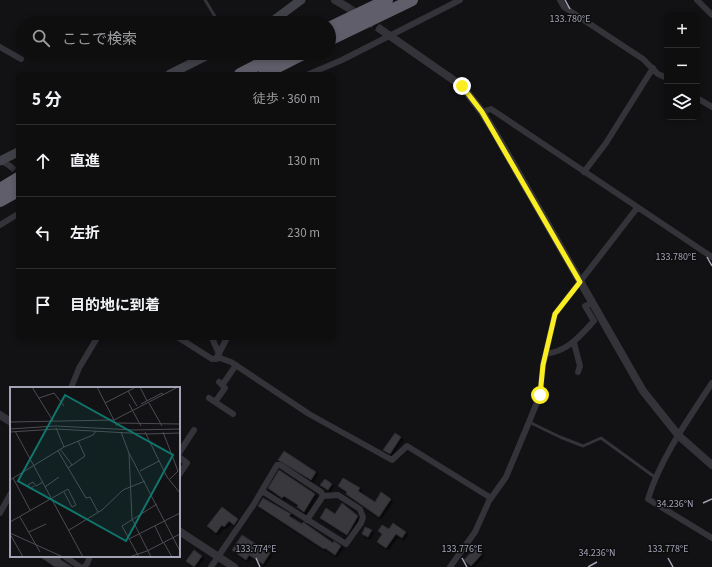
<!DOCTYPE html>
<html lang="ja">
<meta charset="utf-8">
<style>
body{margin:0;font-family:"Source Sans 3","Noto Sans JP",sans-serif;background:#171718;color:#f1f3f6}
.controls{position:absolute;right:12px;top:12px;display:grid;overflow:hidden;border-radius:6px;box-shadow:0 2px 6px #0003}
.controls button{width:36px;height:36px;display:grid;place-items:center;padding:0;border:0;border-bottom:1px solid #2e2e2f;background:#0e0e0f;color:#f1f3f6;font:20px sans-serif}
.stop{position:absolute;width:12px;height:12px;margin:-9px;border:3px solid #faee23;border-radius:50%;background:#fff}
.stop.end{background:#faee23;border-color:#fff;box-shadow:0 1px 4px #0008}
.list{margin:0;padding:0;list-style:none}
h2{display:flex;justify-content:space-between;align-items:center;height:52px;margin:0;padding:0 16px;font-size:17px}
h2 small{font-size:13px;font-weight:400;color:#9b9c9e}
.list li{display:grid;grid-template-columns:26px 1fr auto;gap:12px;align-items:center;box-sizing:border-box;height:72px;padding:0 16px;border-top:1px solid #2e2e2f}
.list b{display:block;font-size:15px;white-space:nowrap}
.list em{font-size:13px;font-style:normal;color:#9b9c9e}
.icon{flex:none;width:22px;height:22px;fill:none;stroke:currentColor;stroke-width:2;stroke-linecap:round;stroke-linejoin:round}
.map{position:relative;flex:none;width:712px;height:567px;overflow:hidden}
.search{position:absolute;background:#0e0e0f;box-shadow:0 2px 6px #0003;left:16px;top:16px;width:320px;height:44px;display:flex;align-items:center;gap:10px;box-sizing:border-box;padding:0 14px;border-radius:22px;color:#9b9c9e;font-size:15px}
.panel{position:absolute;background:#0e0e0f;box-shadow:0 2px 6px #0003;left:16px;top:72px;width:320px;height:268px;border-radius:6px}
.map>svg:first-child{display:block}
.building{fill:#37373c;stroke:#2d2c30;filter:url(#shadow)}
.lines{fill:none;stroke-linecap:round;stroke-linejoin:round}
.minor-tunnel{stroke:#2f2f34;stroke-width:6;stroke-dasharray:6 3;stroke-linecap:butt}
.tertiary-tunnel{stroke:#2f2f34;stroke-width:8;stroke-dasharray:8 4;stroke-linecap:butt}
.service{stroke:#333339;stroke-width:3}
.minor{stroke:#333339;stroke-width:6}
.tertiary{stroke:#333339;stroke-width:8}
.secondary{stroke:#414149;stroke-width:9}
.motorway{stroke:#5f5e6a;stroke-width:12}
.route{stroke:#faee23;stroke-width:5}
.ticks{fill:none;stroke:#a2a3b5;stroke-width:1.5}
.inset-road{fill:none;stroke:#4c4c54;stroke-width:1}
.view{fill:#0f766e;fill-opacity:0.15;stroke:#0f766e;stroke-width:2}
.inset-edge{fill:none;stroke:#a2a3b5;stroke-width:2}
.ticks-label{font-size:10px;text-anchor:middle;fill:#a2a3b5;stroke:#0d0d0e;stroke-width:3;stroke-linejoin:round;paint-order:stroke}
</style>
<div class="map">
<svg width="712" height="567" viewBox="0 0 712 567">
<defs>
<filter id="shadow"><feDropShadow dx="2" dy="2" stdDeviation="1" flood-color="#0009"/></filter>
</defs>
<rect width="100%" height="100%" fill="#121214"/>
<path class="building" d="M395,433L401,437L390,454L383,450Z
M284,451L316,472L311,480L278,460Z
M279,470L315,494L304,512L297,507L298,505L284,496L282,498L268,488Z
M343,478L360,488L358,491L375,502L381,492L391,499L379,517L356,501L346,494L347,492L338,486Z
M325,479L332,484L328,490L320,485Z
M263,498L291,514L289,516L302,524L303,522L333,543L334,541L341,546L335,555L325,548L324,549L258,506Z
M342,503L358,516L347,535L320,518L326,508L335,514Z
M222,507L238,519L234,525L229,521L224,527L222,525L216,533L207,526Z
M393,523L406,532L402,538L396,534L386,548L377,542L382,534L378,531L382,525L389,529Z
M365,527L372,530L368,537L362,534Z
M242,535L270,553L263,564L249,555L246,560L232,550Z
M475,548L482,554L471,566L464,560Z
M194,550L202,556L194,567L186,561Z
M39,556H60L61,560L72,567H55Z"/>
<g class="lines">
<path class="minor-tunnel" d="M255,74L257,53
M10,166L18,173"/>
<path class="tertiary-tunnel" d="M347,7L380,29"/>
<path class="service" d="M205,0L219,23
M529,422L560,437L583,446L601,438L656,478"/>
<path class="minor" d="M560,0L564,7L643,59L658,74L667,78
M697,0L712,15
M0,47L21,59
M309,74L342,60L460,0
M697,98L712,107
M482,112L491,109L712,257
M0,160L10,166
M584,172L606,143L653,68
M0,225L18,214
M179,338L212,359L220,358L231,362L309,414L392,460L407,446L491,498
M212,338L219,354
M574,343L580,366L578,372
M546,354C568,351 579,337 594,321L585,306L592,303
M216,359L227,338
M712,383C689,418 660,459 648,499L712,538
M223,384L236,365
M71,388L79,368L97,338
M209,398L233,414
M215,402L225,388L219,382
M179,453L194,430
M179,457L187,463L179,475
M0,513L11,493
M307,520L323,496
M64,556L80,567
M84,567L87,564L90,556
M211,567L254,504L277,465H280L321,492L323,496L338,495L360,509L361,512L363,517L361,523L346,544L262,491
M450,567L475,532L489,501L506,477L529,422L540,395L543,365L555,314L637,208"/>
<path class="tertiary" d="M335,0L347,7
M380,29L462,86L482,112L495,133L643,391L679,436L712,465
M0,415L11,422
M179,531L234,567"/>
<path class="secondary" d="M270,23L301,0
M170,74L212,53
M0,161L18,152"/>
<path class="motorway" d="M329,28L387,0
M329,40L412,0
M240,74L281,53
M264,74L305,53
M0,189L18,178
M0,201L18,191"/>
</g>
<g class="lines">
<path class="route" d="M462,86L482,112L580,282L555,314L543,365L540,395"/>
</g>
<path class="ticks" d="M565,0L570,9M707,257L712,266M703,503L712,499M256,558L260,567M462,558L467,567M668,558L673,567M588,567L597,562"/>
<g transform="translate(10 387)">
<rect width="170" height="170" fill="#121214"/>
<path class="inset-road" d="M22,0L43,34M87,0L107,39M130,0L137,14M118,4L127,19M29,11L44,6L54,19M95,16L126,0M139,16L152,39M119,17L131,39M131,17L152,6L153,8M0,35L104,33L168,0M106,36L170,37M46,41L54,60M0,42L45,39L124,43L170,42M5,44L73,170M0,45L46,42L137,47L170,46M111,45L119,66L122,132L141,170M135,45L157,90L170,106M153,45L168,84L160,92M50,62L62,78M48,64L76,111L80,110L88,125M119,66L170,164M58,81L75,69L68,54M130,84L149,74M3,91L20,123M0,93L54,60L83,48L86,44M24,99L20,102L18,98L23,95L26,99L33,95M35,100L49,90M10,130L30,165M0,135L58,102L66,118L62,120L54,105M145,139L153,156M59,143L92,123L113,103L135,94M19,145L36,137M0,146L53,170M0,147L13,170M119,152L170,126M154,156L162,170M119,170L137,164L170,147M129,170L112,139L147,117"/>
<path class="view" d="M55,8L163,68L116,154L8,94Z"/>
<rect width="170" height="170" class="inset-edge"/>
</g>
<g class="ticks-label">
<text x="570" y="22">133.780°E</text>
<text x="676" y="260">133.780°E</text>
<text x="675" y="507">34.236°N</text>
<text x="256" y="552">133.774°E</text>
<text x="462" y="552">133.776°E</text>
<text x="668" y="552">133.778°E</text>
<text x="597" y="556">34.236°N</text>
</g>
</svg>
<div class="controls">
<button>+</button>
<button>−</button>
<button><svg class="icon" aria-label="layers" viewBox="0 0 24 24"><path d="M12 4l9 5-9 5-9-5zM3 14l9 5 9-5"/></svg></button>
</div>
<div class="stop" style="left:540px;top:395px"></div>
<div class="stop end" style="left:462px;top:86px"></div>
<div class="search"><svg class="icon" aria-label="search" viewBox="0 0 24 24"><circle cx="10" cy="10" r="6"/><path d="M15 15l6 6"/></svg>ここで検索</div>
<section class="panel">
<h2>5 分<small>徒歩 · 360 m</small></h2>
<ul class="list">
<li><svg class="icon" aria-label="ahead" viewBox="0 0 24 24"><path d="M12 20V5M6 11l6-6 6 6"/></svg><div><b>直進</b></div><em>130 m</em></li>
<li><svg class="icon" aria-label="left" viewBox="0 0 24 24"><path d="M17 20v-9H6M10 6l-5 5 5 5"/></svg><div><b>左折</b></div><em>230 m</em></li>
<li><svg class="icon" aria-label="arrive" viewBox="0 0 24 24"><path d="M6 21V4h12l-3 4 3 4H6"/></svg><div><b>目的地に到着</b></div></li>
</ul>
</section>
</div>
